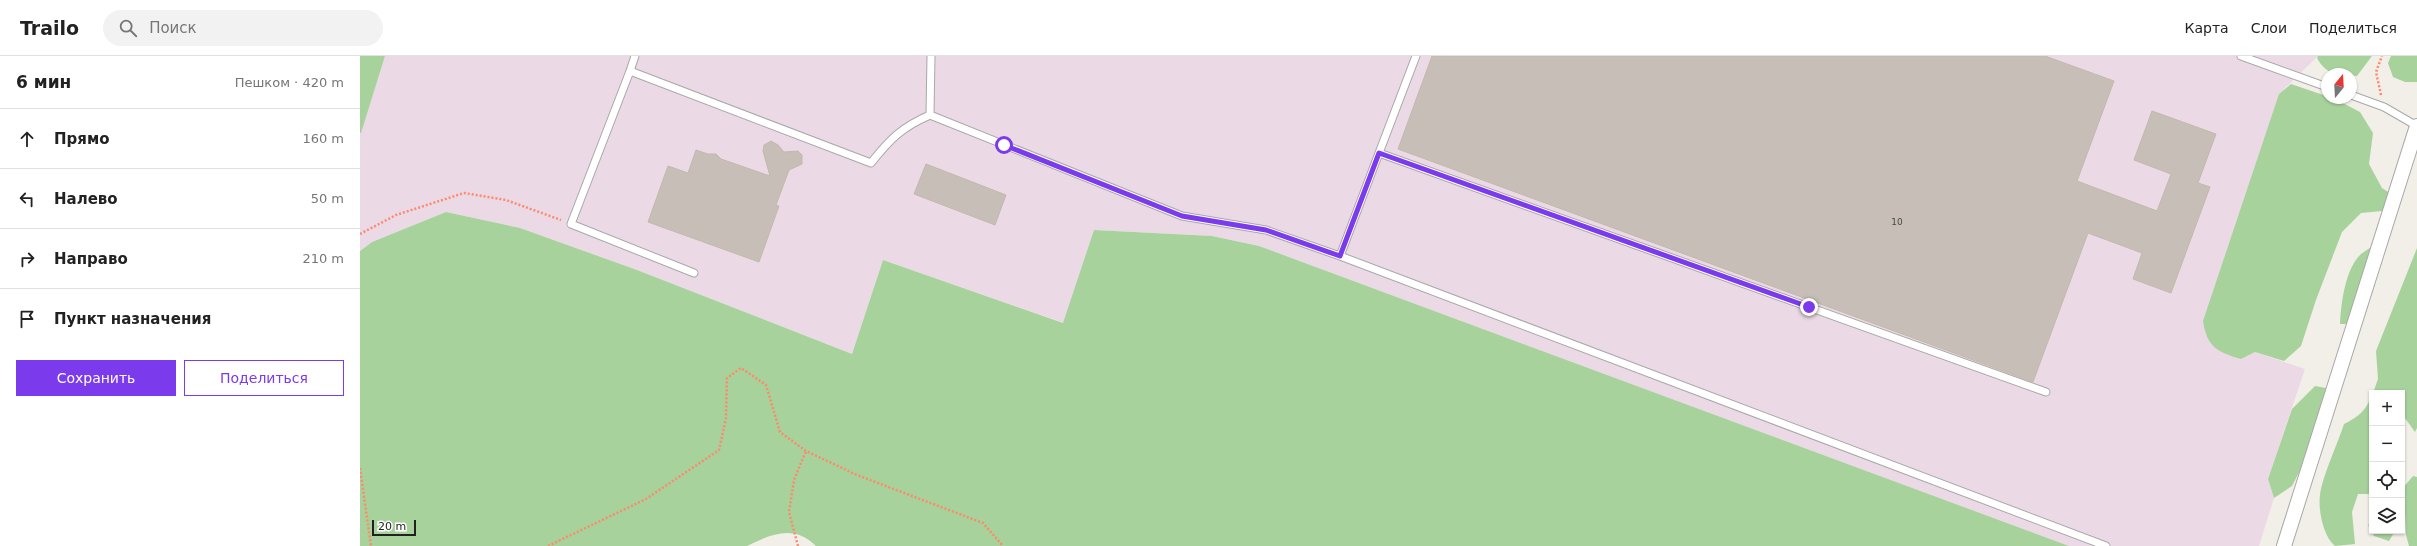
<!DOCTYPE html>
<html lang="ru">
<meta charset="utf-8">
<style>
body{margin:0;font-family:"DejaVu Sans",sans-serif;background:#f2f2f2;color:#222}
.controls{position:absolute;right:12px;bottom:12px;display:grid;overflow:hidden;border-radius:0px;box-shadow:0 1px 3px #0004}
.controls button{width:36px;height:36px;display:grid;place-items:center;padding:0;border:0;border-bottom:1px solid #e0e0e0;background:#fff;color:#222;font:20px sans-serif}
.compass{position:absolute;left:1961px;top:12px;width:36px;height:36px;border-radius:50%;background:#fff;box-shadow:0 1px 3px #0004;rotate:18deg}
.scale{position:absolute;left:12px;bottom:10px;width:44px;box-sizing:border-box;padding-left:4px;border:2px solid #212121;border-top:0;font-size:11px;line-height:14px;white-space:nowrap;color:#212121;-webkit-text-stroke:3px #fff;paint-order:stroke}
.stop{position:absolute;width:12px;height:12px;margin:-9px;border:3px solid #7c3aed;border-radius:50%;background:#fff}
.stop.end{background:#7c3aed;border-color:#fff;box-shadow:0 1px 4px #0008}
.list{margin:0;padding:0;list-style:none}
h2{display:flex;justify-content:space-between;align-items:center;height:52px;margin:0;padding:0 16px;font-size:17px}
h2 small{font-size:13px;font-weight:400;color:#767676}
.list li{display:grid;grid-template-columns:26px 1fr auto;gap:12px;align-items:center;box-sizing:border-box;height:60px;padding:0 16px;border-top:1px solid #e0e0e0}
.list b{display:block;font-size:15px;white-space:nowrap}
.list em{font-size:13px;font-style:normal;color:#767676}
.actions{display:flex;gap:8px;padding:12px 16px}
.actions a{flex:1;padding:9px 0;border:1px solid #7c3aed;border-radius:0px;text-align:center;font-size:14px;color:#7c3aed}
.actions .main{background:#7c3aed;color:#fff}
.icon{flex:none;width:22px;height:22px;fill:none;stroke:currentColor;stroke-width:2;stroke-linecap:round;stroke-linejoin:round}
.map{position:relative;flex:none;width:2057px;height:490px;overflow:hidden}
header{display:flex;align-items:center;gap:24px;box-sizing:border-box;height:56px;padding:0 20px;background:#fff;border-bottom:1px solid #e0e0e0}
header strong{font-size:19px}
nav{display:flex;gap:22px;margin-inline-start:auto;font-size:14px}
.search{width:280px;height:36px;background:#f2f2f2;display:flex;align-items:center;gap:10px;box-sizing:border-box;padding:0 14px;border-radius:22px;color:#767676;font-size:15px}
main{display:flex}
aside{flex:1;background:#fff}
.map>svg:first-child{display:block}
.industrial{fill:#ebdae6}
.forest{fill:#a7d29c}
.building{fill:#c7bfb7;stroke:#c4b8aa}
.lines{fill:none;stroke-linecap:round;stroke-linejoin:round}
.service-casing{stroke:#a8a8a8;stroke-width:9}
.minor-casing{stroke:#a8a8a8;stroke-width:16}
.path{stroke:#fe896d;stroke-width:2.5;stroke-dasharray:2 2;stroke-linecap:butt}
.service{stroke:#fff;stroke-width:7}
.minor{stroke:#fff;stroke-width:14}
.route{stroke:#7c3aed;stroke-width:5}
.labels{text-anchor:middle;stroke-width:3;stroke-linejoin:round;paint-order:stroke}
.number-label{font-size:9px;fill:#4a4846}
</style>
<header>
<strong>Trailo</strong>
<div class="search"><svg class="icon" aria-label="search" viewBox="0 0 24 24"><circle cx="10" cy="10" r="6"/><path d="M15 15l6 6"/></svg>Поиск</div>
<nav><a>Карта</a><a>Слои</a><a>Поделиться</a></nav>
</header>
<main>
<aside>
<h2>6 мин<small>Пешком · 420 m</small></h2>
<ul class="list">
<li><svg class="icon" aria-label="ahead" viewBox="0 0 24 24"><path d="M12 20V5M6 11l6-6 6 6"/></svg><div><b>Прямо</b></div><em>160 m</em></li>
<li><svg class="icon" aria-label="left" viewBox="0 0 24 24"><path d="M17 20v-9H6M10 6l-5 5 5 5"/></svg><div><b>Налево</b></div><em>50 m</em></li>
<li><svg class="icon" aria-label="right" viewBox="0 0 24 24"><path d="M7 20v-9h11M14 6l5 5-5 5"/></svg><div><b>Направо</b></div><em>210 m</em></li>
<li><svg class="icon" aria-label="arrive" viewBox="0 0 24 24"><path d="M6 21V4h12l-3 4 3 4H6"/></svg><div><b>Пункт назначения</b></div></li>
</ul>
<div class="actions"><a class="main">Сохранить</a><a>Поделиться</a></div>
</aside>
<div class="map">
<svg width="2057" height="490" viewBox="0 0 2057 490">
<rect width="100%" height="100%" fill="#f2efe8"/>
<path class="industrial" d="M25,0H1958L1919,38L1881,303L1895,296L1945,313L1908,423L1914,442L1899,490H1709L899,190L852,180L734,174L704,267L523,204L492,298L277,214L160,172L86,156L12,186L0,195V77Z"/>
<path class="forest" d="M0,0H25L1,77H0Z
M1958,0H2012L1997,20C1979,19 1967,20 1957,2Z
M2031,0H2057V26H2045L2033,21L2028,7Z
M1931,28L1975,43L2000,56L2013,77L2009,108L2022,132L2039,143L2022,155L2001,157L1982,176L1956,244L1941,290L1924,305L1895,296L1881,303C1857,296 1847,291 1843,265L1919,38Z
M86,156L160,172L277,214L492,298L523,204L703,267L734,174L852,180L899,190L1709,490H456C434,468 411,478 387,490H0V195L12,186Z
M2017,187L1990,268H1980C1981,248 1985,213 2001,198C2006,194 2012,191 2017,187Z
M2057,192V372L2055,376L2042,358V337H2013L2018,323L2016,295Z
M1955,330L1966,332V348L1950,395L1932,430L1914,442L1908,423L1932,353Z
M2012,339V438H1998L1992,456L1995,488L1975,490C1963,480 1958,454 1960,439C1962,421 1978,387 1984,368C1998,361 2006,355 2012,339Z
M2053,420L2057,421V490H2049L2046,479L2045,458L2042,457V433Z
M2012,465V475H2035L2029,485L2014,480L2008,469Z"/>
<path class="building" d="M1072,0H1685L1754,25L1717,125L1797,155L1811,118L1774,104L1792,55L1856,78L1838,127L1850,131L1811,237L1773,223L1782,197L1728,177L1673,326L1038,93Z
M411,85L418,89L424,96L438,95L442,99V108L429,114L416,149L419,150L399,206L288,166L308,110L328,117L336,94L348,98H356L361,103L410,120L403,95L404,89Z
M566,108L646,139L635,169L554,138Z"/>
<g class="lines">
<defs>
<path id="service" d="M1881,0L1967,31
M270,15L275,0
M1991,39L2024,51L2057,70
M570,59L571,0
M1019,97L1056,0
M980,200L1019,97L1686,336
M334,217L211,168L270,15L511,107C530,83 542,71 570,59L822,160L906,174L980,200L1746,490"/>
<path id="minor" d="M1924,490L2057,70"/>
</defs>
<use href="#service" class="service-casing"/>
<use href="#minor" class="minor-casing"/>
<path class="path" d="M2021,39L2016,16L2022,0
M0,178L36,159L104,137L146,144L201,164
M0,412L11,490
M188,490L286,443L359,394L366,362L367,322L381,312L406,329L420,376L446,395L497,419L623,467L643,490
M438,490L429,456L434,424L446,395"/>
<use href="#service" class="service"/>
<use href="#minor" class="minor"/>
</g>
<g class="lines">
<path class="route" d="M644,89L822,160L906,174L980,200L1019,97L1449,251"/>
</g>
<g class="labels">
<g class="number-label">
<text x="1537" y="169">10</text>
</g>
</g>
</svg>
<div class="controls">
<button>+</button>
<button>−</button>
<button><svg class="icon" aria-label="locate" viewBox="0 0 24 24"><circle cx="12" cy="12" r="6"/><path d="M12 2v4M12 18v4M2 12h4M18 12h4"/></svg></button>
<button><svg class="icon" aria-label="layers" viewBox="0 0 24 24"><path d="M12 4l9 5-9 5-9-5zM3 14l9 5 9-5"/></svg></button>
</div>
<svg class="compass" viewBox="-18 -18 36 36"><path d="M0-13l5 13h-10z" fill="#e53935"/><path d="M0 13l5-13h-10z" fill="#767676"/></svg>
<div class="scale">20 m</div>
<div class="stop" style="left:644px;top:89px"></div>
<div class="stop end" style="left:1449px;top:251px"></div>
</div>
</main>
